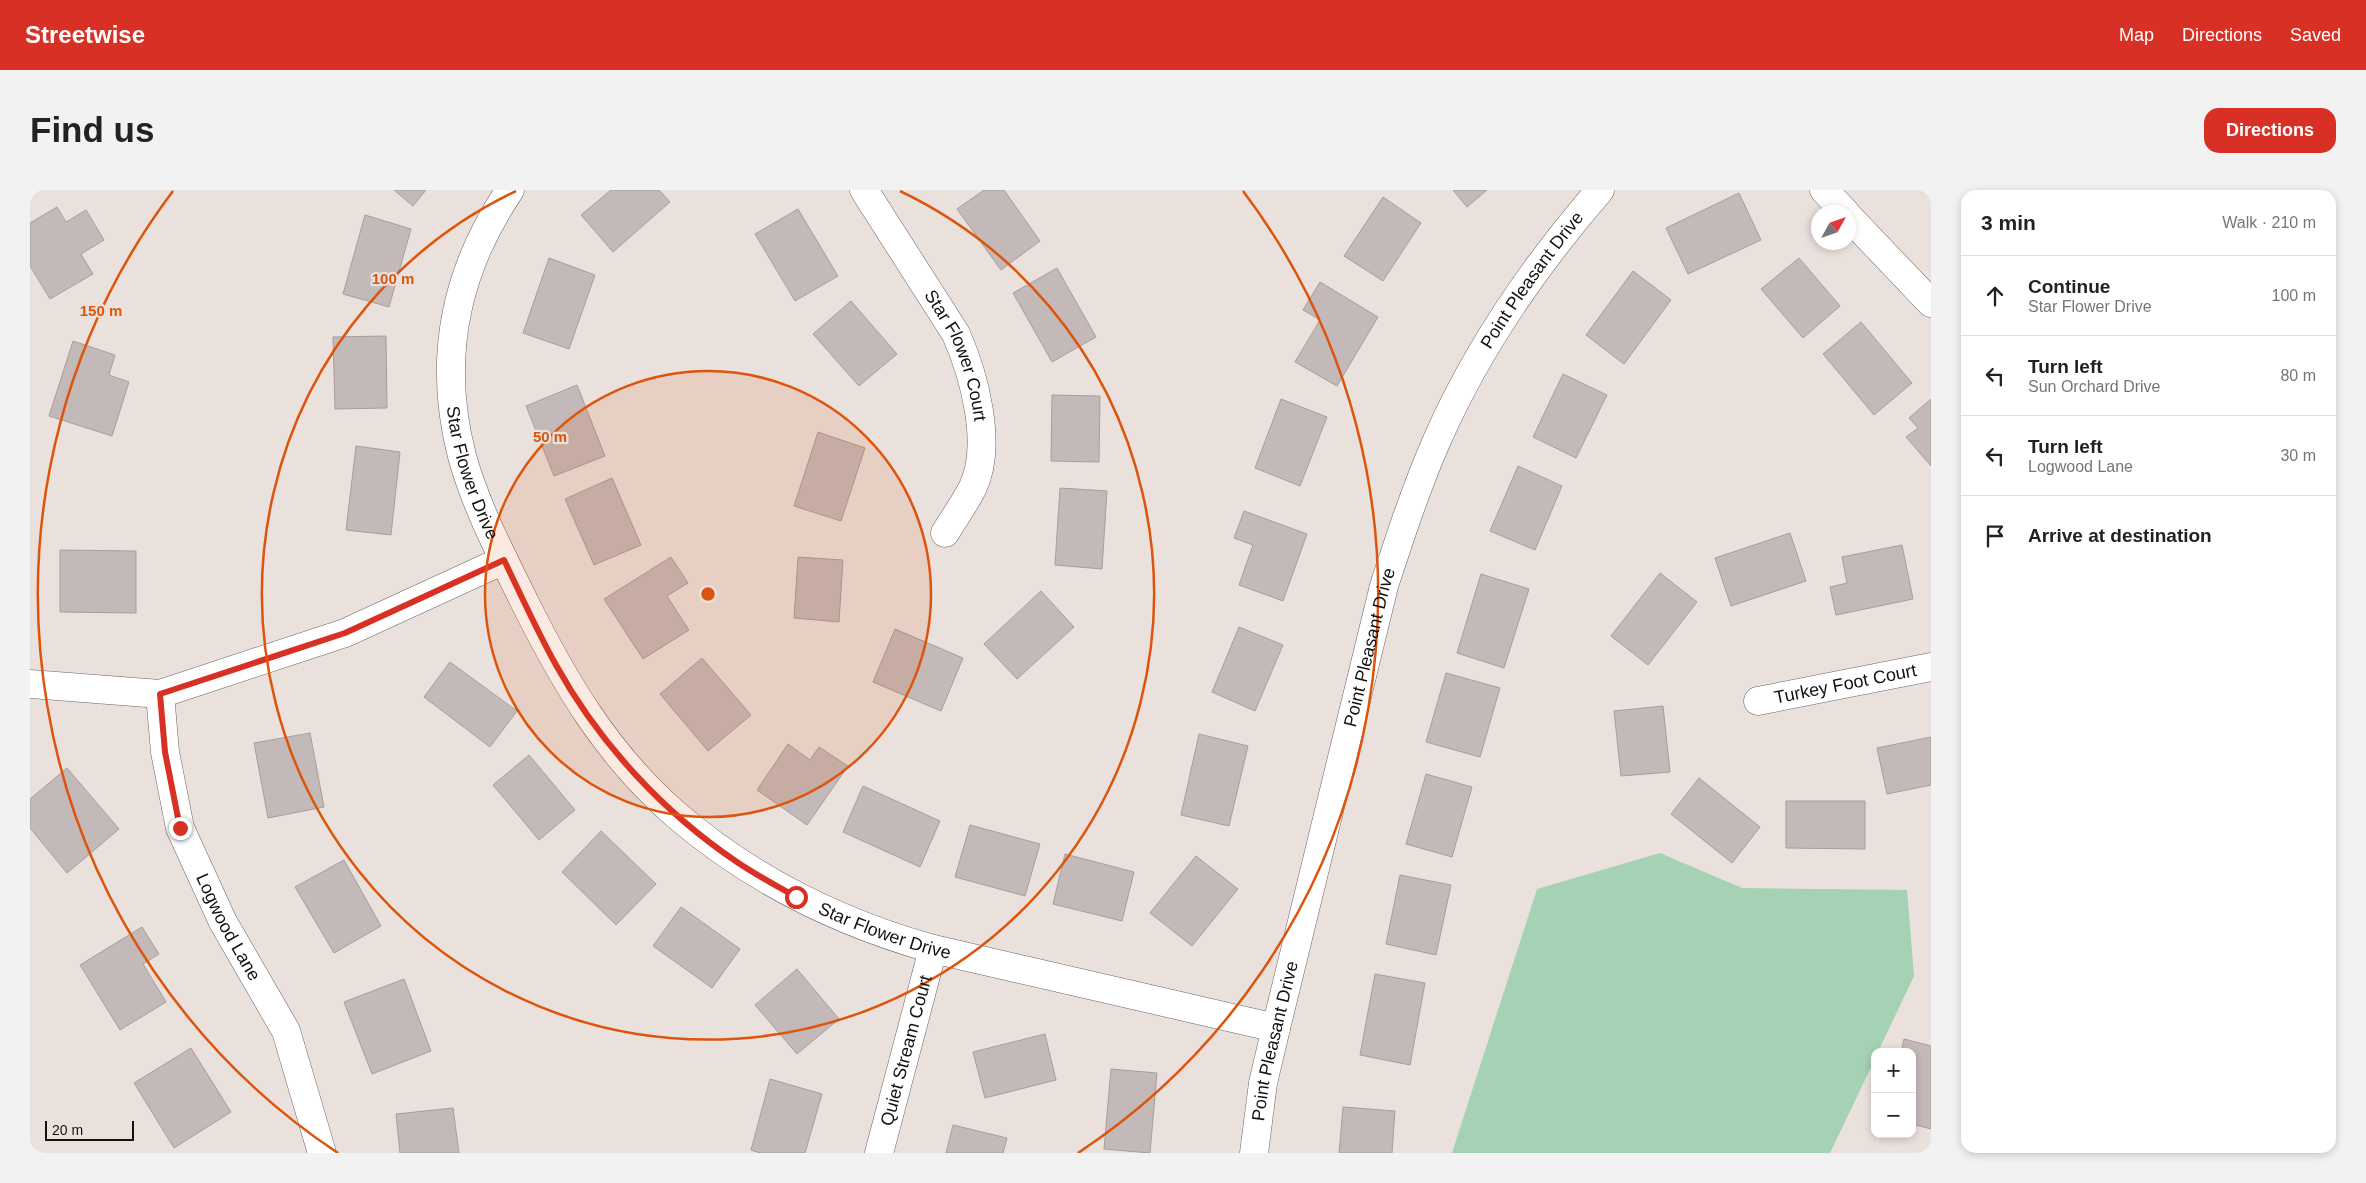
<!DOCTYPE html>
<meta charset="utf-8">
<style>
body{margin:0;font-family:Helvetica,sans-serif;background:#f2f2f2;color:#222}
.controls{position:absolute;right:15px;bottom:15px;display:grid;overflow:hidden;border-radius:10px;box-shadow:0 2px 8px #0003}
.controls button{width:45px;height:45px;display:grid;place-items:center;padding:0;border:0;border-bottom:1px solid #e0e0e0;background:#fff;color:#222;font:25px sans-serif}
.compass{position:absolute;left:1781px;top:15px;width:45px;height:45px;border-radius:50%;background:#fff;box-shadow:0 2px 8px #0003;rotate:50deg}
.scale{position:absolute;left:15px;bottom:12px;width:89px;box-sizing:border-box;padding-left:5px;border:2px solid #141110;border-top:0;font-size:14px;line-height:18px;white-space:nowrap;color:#141110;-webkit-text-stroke:4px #eae1dd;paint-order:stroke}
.stop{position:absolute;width:15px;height:15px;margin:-11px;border:4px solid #d93025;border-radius:50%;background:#fff}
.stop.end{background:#d93025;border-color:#fff;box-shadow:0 1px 5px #0008}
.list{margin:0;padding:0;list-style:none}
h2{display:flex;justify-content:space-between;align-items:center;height:65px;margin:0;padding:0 20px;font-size:21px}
h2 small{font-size:16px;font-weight:400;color:#767676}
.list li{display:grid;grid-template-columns:32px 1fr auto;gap:15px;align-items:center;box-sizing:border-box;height:80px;padding:0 20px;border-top:1px solid #e0e0e0}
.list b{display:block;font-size:19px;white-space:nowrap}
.list p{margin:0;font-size:16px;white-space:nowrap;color:#767676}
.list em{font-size:16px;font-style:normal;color:#767676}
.icon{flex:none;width:28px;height:28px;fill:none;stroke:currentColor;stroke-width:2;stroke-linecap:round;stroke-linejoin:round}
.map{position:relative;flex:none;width:1901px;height:963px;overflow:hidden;border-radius:15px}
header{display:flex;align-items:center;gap:30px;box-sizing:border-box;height:70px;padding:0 25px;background:#d93025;color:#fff}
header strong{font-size:24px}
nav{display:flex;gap:28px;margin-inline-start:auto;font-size:18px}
.intro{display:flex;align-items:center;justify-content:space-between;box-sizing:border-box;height:120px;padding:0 30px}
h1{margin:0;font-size:35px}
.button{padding:12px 22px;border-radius:15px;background:#d93025;color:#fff;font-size:18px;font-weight:700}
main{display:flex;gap:30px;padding:0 30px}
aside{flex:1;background:#fff;border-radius:15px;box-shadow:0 2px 8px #0003}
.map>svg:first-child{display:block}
.green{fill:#a5d1b4}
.building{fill:#c3b9b9;stroke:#a79d9d}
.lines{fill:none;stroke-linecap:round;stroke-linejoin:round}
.minor-casing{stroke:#6b6360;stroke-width:29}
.minor{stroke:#fff;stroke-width:28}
.route{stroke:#d93025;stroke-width:6}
.ring{fill:none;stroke:#dd550c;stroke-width:2.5}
.labels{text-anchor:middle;stroke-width:4.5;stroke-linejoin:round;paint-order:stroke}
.street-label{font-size:18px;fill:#141110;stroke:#eae1dd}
.centre{fill:#dd550c;stroke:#eae1dd;stroke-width:2.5}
.ring-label{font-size:15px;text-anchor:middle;font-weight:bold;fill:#dd550c;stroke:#eae1dd;stroke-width:4.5;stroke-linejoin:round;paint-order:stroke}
</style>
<header>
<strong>Streetwise</strong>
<nav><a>Map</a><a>Directions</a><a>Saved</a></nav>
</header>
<div class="intro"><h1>Find us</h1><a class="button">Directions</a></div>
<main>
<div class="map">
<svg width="1901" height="963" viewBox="0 0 1901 963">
<rect width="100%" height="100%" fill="#eae1dd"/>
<path class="green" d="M1630,663L1712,698L1877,700L1884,786L1848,862H1845V869L1800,963H1422L1507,699Z"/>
<path class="building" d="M364,0H396L383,16Z
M581,0H629L640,12L583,62L551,25Z
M954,0H974L1010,51L971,80L927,19Z
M1423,0H1457L1437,17Z
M1709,3L1731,50L1658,84L1636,38Z
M1353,7L1391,33L1353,91L1314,66Z
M27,17L36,32L56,20L74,50L51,64L63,84L20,109L0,76V33Z
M768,19L808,86L765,111L725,44Z
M335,25L381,39L359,117L313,104Z
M519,68L565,85L539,159L493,143Z
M1769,68L1810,116L1773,148L1731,99Z
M1027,78L1066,147L1022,172L983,103Z
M1603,81L1641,110L1594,174L1556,145Z
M1290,92L1348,127L1307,196L1265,172L1290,130L1273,120Z
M821,111L867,164L829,196L783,144Z
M1831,132L1882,193L1844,225L1793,164Z
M356,146L357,218L305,219L303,147Z
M43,151L85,165L79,185L99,192L82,246L19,226Z
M1533,184L1577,205L1546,268L1503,247Z
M547,195L575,266L524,286L496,216Z
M1022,205L1070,206L1069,272L1021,271Z
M1251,209L1297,227L1270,296L1225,278Z
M1901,209V276L1876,247L1888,238L1879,228Z
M788,242L835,258L811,331L764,316Z
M326,256L370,262L361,345L316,340Z
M1488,276L1532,296L1505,360L1460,341Z
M582,288L611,355L564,375L535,309Z
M1030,298L1077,301L1072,379L1025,375Z
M1214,321L1277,344L1253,411L1209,395L1223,355L1204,348Z
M1760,343L1776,391L1701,416L1685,368Z
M1872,355L1883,409L1806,425L1800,397L1817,393L1812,367Z
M30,360L106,361V423L30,422Z
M641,367L658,393L637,406L659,440L613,469L574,409Z
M768,367L813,370L809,432L764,428Z
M1630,383L1667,412L1618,475L1581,446Z
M1451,384L1499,399L1474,478L1427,463Z
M1011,401L1044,437L987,489L954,454Z
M1209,437L1253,455L1225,521L1182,502Z
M865,439L933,468L911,521L843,492Z
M672,468L721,525L678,561L630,504Z
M420,472L487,521L460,557L394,507Z
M1416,483L1470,498L1450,567L1396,552Z
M1633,516L1640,582L1591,586L1584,521Z
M280,543L294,617L238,628L224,553Z
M1169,544L1218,556L1199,636L1151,625Z
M1901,547V595L1857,604L1847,558Z
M758,554L780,570L789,557L818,576L777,635L727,600Z
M499,565L545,620L509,650L463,595Z
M37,578L89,639L37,683L0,638V609Z
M1396,584L1442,597L1422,667L1376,654Z
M1669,588L1730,637L1702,673L1641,624Z
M833,596L910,631L890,677L813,642Z
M1756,611H1835V659L1756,658Z
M940,635L1010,654L995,706L925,687Z
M571,641L626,694L586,735L532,682Z
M1035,664L1104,682L1092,731L1023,714Z
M1166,666L1208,699L1162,756L1120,723Z
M314,670L351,736L304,763L265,697Z
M1370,685L1421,695L1406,765L1356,754Z
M651,717L710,759L682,798L623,756Z
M112,737L129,764L113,774L136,812L90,840L50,775Z
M767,779L809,829L767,864L725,815Z
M1345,784L1395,793L1380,875L1330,865Z
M374,789L401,861L342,884L314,812Z
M1015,844L1026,890L955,908L943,862Z
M1874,849L1901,856V939L1882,934V862H1871Z
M161,858L201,922L144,958L104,893Z
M1081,879L1127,883L1120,963L1074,959Z
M740,889L792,904L775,963H730L721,960Z
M1313,917L1365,921L1362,963H1309Z
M423,918L429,963H370L366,924Z
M923,935L977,948L973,963H916Z"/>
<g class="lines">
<defs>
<g id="minor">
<path id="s1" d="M480,0C425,81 407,170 432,266C446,317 472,366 495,413C535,493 576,563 644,623C720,689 807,732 903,759L1246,838"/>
<path id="s2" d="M834,0L926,144C944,185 963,254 943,297C935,313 924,328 915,343"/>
<path d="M1794,0L1815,22"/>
<path d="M1818,26L1901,113"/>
<path d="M0,494L130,504L315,443L474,370"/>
<path id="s3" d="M130,504L135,562L150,638L193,732L256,841L292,963"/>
<path id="s4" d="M1728,511L1901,477"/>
<path id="s5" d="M849,963L903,759"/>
<path id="s6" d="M1224,963L1233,893L1246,838L1354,396C1370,347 1386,298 1407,250C1447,159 1505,75 1570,0"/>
</g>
</defs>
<use href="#minor" class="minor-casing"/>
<use href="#minor" class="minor"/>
</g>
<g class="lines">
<path class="route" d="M150,638L135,562L130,504L315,443L474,370C491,405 507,441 526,475C569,553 634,623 707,672C726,685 747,696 766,707"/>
</g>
<circle cx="678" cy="404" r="223" fill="#dd550c" fill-opacity=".12"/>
<g class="ring">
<circle cx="678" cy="404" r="223"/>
<path d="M870 1A446 446 0 1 1 486 1"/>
<path d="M308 963A670 670 0 0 1 143 1M1213 1A670 670 0 0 1 1048 963"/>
</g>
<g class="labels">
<g class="street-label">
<text dy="6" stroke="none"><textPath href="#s6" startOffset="924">Point Pleasant Drive</textPath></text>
<text dy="6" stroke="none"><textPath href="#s2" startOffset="191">Star Flower Court</textPath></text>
<text dy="6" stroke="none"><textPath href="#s1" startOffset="298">Star Flower Drive</textPath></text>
<text dy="6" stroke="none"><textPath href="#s6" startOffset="519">Point Pleasant Drive</textPath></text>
<text dy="6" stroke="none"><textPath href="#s4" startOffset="89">Turkey Foot Court</textPath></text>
<text dy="6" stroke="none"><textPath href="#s3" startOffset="246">Logwood Lane</textPath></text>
<text dy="6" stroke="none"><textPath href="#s1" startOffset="942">Star Flower Drive</textPath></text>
<text dy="6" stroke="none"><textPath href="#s6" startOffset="114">Point Pleasant Drive</textPath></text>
<text dy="6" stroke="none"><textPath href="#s5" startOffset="106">Quiet Stream Court</textPath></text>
</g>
</g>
<circle cx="678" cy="404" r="8" class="centre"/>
<g class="ring-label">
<text x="363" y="94">100 m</text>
<text x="71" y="126">150 m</text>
<text x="520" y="252">50 m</text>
</g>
</svg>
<div class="controls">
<button>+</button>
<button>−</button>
</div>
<svg class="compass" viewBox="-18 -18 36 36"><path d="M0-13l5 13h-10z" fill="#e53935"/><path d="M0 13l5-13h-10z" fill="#767676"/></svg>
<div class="scale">20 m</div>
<div class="stop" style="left:766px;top:707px"></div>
<div class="stop end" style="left:150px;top:638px"></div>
</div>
<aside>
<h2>3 min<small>Walk · 210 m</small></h2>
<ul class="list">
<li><svg class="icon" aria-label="ahead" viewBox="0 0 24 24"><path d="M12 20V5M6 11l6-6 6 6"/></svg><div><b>Continue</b><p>Star Flower Drive</p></div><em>100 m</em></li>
<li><svg class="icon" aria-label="left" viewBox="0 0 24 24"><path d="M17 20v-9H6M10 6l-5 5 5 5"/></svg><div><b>Turn left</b><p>Sun Orchard Drive</p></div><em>80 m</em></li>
<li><svg class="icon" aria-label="left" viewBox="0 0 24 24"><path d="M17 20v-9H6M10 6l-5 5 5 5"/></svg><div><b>Turn left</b><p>Logwood Lane</p></div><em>30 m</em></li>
<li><svg class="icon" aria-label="arrive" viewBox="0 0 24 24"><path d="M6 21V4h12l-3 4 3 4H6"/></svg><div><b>Arrive at destination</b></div></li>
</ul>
</aside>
</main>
